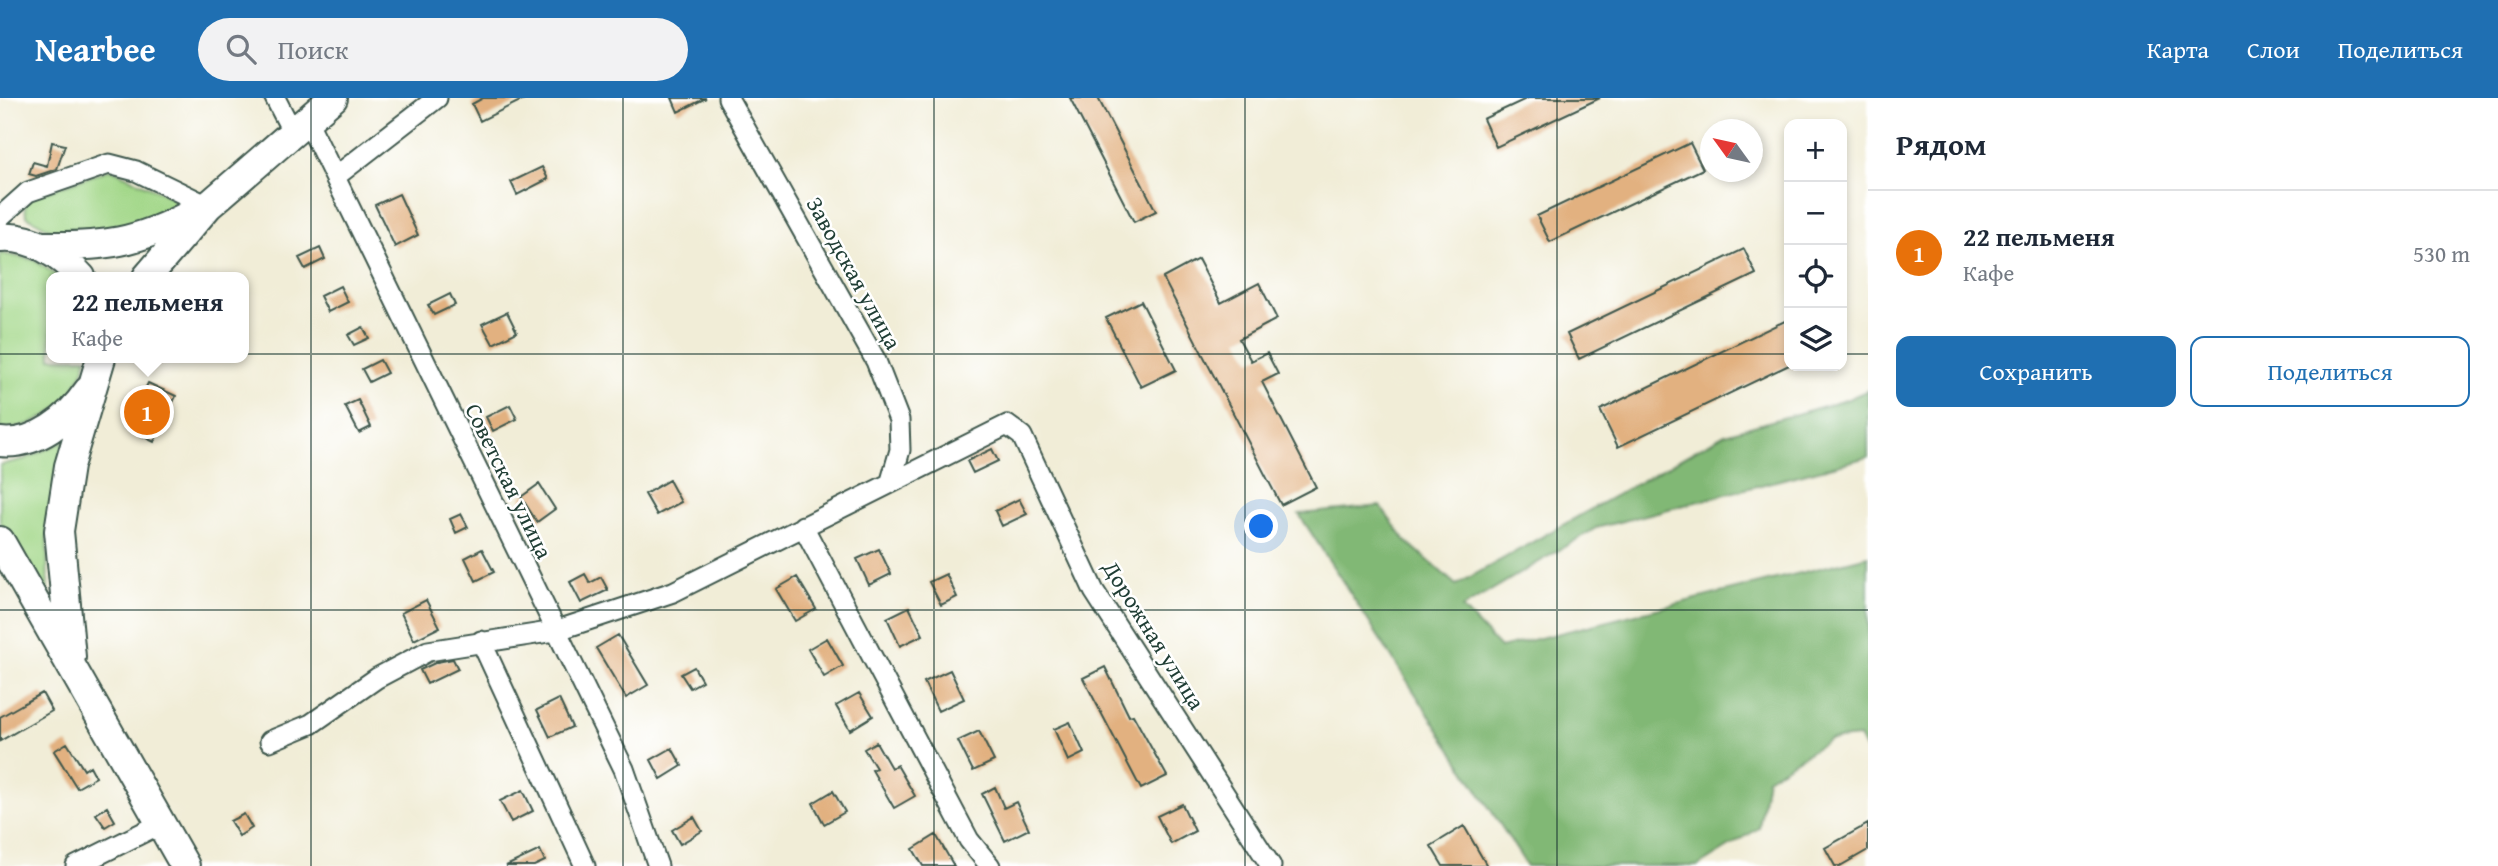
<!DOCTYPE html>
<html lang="ru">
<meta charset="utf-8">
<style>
body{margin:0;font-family:"Gentium Book Plus",serif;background:#f2f2f3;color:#1f2937}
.controls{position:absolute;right:21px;top:21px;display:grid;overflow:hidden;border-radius:14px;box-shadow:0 4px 10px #0003}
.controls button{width:63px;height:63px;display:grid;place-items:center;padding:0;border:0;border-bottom:2px solid #e0e1e3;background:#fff;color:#1f2937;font:35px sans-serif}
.compass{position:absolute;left:1700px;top:21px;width:63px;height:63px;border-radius:50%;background:#fff;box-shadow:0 4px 10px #0003;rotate:303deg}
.you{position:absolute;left:1262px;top:429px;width:24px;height:24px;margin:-18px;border:5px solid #fff;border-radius:50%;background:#1a73e8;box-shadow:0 0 0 10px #1a73e833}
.badge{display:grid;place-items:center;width:46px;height:46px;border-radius:50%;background:#1f6fb2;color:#fff;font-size:23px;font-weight:700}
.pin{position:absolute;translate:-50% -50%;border:4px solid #fff;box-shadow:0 2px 7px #0006}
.popup{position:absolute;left:46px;top:174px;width:203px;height:91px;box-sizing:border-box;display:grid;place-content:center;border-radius:14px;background:#fff;filter:drop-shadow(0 2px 5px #0005);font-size:23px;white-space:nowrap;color:#747a83}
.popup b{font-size:26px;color:#1f2937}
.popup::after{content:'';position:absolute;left:50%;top:100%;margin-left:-14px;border:14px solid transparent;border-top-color:#fff}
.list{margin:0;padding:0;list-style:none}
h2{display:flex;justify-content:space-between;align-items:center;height:91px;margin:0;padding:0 28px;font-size:30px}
h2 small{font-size:23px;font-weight:400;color:#747a83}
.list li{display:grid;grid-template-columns:46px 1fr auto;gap:21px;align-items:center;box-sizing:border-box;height:126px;padding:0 28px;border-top:2px solid #e0e1e3}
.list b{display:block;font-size:26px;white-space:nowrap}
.list p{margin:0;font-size:23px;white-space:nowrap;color:#747a83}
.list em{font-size:23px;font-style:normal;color:#747a83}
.actions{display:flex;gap:14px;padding:21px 28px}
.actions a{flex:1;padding:16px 0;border:2px solid #1f6fb2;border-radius:14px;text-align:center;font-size:24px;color:#1f6fb2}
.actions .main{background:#1f6fb2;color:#fff}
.icon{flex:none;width:38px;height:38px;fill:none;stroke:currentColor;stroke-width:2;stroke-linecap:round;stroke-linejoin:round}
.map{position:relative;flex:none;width:1868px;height:768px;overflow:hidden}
header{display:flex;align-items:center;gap:42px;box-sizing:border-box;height:98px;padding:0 35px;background:#1f6fb2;color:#fff}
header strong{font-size:33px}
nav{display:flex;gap:38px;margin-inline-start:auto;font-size:24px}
.search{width:490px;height:63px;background:#f2f2f3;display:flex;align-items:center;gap:18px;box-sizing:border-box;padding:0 24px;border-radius:38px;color:#747a83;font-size:26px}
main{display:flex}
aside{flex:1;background:#fff}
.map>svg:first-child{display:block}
.green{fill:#a2d788;stroke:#608a5e;stroke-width:2}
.forest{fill:#81b874;stroke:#507a54;stroke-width:2}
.building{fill:#e2b180}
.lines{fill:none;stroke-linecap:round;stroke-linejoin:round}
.minor-casing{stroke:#3e574c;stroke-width:23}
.highway-casing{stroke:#3e574c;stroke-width:32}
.minor{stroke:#fff;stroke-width:19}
.highway{stroke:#fff;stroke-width:28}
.grid{fill:none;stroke:#1f3d34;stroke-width:2;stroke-opacity:0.55}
.labels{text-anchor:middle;stroke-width:5;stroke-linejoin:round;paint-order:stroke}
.street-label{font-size:23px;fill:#1f3d34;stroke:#fff}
</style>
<header>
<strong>Nearbee</strong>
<div class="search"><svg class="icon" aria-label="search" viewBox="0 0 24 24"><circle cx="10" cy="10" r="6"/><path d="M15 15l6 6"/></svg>Поиск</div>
<nav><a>Карта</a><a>Слои</a><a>Поделиться</a></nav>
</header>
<main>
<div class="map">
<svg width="1868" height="768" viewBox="0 0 1868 768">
<rect width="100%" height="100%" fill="#fff"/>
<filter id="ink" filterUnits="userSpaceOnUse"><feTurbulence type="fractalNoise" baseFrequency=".0143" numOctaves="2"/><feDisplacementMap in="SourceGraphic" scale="14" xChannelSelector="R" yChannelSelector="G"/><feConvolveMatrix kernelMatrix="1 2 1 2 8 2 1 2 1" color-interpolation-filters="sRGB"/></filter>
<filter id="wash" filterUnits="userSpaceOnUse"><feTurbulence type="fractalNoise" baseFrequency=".00686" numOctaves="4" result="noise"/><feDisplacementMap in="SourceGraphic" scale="28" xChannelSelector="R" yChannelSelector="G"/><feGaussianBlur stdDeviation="1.57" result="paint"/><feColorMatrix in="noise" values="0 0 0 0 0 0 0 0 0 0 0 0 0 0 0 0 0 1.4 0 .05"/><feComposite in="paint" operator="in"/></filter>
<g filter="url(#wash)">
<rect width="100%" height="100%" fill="#f1edd7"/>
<path class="green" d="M111,71L171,99L182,112L156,127L60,137L26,118L25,106L30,99Z
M0,155L34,162L59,179H51V260H87C76,302 44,330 0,331Z
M64,343L47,433L48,506L44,507L0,424V367L25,361Z"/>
<path class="forest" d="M1868,292V359L1596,430L1462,510L1500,550L1868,458V656L1859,639L1829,642L1767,680L1759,730L1698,768H1527L1299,416L1380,408L1405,442L1456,487L1725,336L1846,302Z"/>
<g id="blocks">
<path class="building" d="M483,0H526L480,23L472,6Z
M672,0H706L678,14Z
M1070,0H1098L1156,113L1134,124Z
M1528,0H1600L1496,49L1483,21Z
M52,44L65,47L57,71L36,78L29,76L33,64L47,68Z
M1690,45L1703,71L1550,144L1537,118Z
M542,69L548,81L517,97L511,84Z
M399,96L418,137L395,149L375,107Z
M320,150L325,161L305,171L299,160Z
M1744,151L1756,176L1579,261L1567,236Z
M1198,161L1221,205L1259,185L1277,221L1239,241L1251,263L1267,255L1278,276L1262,284L1316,389L1281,407L1163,180Z
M340,188L348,204L328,214L320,198Z
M450,196L455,207L434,217L428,207Z
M1141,203L1176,272L1141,289L1106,220Z
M507,214L517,234L493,246L482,226Z
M1789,221V267L1618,349L1600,312Z
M363,229L369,240L354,247L348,237Z
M380,262L387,275L369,284L362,271Z
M148,285L176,298L154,344L126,330Z
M358,302L371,329L359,335L345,308Z
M510,307L517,321L493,333L486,319Z
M992,351L998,363L973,375L967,363Z
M669,382L681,404L657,417L645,396Z
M539,386L555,411L537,424L521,399Z
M1019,401L1027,416L1002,428L995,413Z
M461,416L468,429L456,435L450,421Z
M482,451L494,474L476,483L465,460Z
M879,451L891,476L869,487L857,461Z
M585,476L590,485L601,479L608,492L581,505L570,484Z
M946,476L957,499L941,507L929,484Z
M797,479L816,511L795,523L776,491Z
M426,502L440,529L414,542L401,515Z
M909,509L923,537L900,548L887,520Z
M618,537L648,587L626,600L596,550Z
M827,540L843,568L824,579L808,551Z
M453,561L458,571L427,586L420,572L437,564Z
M694,569L702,583L690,590L681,576Z
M1105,569L1129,618L1133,617L1167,678L1141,691L1083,580Z
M950,572L964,601L938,613L924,584Z
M42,595L52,613L0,643V619Z
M859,595L873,618L850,632L836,608Z
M559,601L572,629L550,639L537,612Z
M1070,624L1084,655L1068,663L1054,631Z
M979,633L994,663L973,673L958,643Z
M876,644L891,670L897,667L915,698L894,710L872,672L876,670L864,651Z
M67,645L84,672L90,668L96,679L77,690L54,653Z
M672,650L682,668L661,681L651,662Z
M995,689L1004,710L1016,704L1029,731L1005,743L982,696Z
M523,692L533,713L511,724L500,703Z
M833,693L845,714L824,726L813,705Z
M1182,706L1195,733L1171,746L1157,718Z
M107,709L115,723L105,729L96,716Z
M244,716L252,730L239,738L230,723Z
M694,719L702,733L680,746L672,732Z
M1868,726V752L1840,768H1835L1825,750Z
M1464,728L1487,768H1443L1431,748Z
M936,737L954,768H923L913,751Z
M540,752L545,763L534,768H506Z"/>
</g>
</g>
<g filter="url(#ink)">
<use href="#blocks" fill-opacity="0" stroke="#3e574c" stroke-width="2"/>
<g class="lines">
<defs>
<path id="minor" d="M275,0L293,35
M728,0L876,263L899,322L900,352L891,383
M307,22L624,671L658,768
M335,79L437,0
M0,119L28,94L109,66L136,73L208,108
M803,428L969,742L990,768
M481,543L585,768
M270,643L311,626L377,580L428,553L555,533L673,494L1007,327L1022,338L1094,493L1271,768
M76,768L160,726"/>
<path id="highway" d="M0,140C32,137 61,157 81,179
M42,148C104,149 137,145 193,115
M147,179L208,108L333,0
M0,344C36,348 69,321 88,293
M0,443L185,768
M71,559L59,433L69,368L101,260"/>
</defs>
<use href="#minor" class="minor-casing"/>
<use href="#highway" class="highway-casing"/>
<use href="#minor" class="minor"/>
<use href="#highway" class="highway"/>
</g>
</g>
<path class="grid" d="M311,0V768M623,0V768M934,0V768M1245,0V768M1557,0V768M0,256H1789M1842,256H1868M0,512H1868"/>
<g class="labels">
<g class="street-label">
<text transform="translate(854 175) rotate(61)" y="8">Заводская улица</text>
<text transform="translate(509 383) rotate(64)" y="8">Советская улица</text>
<text transform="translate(1154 537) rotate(58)" y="8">Дорожная улица</text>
</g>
</g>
</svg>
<div class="controls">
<button>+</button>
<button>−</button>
<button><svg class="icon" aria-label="locate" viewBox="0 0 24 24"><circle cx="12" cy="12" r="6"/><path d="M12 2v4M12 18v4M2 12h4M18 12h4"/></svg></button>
<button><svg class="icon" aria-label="layers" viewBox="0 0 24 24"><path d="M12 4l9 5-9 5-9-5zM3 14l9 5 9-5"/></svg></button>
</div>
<svg class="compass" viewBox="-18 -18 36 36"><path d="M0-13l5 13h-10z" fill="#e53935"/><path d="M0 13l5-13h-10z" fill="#747a83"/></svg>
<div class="you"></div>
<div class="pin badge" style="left:147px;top:314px;background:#e8710a">1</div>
<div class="popup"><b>22 пельменя</b>Кафе</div>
</div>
<aside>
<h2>Рядом<small></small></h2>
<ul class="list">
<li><span class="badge" style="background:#e8710a">1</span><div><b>22 пельменя</b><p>Кафе</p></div><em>530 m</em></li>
</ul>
<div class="actions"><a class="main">Сохранить</a><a>Поделиться</a></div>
</aside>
</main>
